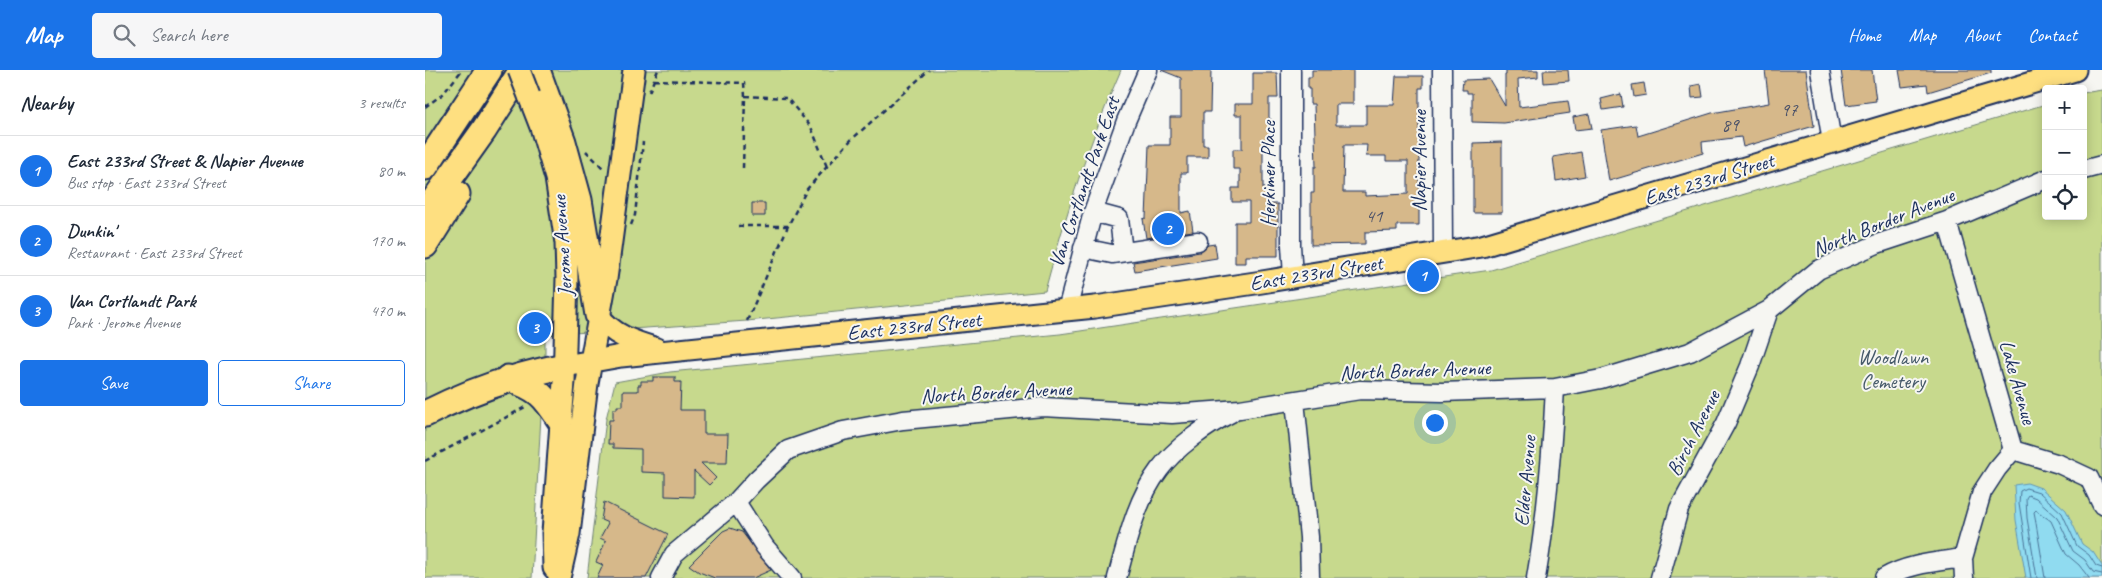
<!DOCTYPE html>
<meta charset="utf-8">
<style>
body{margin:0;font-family:Caveat,sans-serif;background:#f6f6f7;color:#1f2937}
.controls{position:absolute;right:15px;top:15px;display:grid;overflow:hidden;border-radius:5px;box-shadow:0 2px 12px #0003}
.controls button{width:45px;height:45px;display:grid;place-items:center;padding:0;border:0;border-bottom:1px solid #e0e1e3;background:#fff;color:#1f2937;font:25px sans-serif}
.you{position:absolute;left:1009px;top:352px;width:18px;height:18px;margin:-12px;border:4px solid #fff;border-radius:50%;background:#1a73e8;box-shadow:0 0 0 8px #1a73e833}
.badge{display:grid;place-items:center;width:32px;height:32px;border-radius:50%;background:#1a73e8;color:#fff;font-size:16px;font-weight:700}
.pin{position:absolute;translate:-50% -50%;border:2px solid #fff;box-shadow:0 1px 5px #0006}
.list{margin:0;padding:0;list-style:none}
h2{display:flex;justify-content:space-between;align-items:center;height:65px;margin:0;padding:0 20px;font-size:21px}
h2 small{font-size:16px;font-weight:400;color:#747a83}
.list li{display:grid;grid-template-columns:32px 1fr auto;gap:15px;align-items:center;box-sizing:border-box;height:70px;padding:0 20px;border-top:1px solid #e0e1e3}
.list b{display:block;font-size:19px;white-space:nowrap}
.list p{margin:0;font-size:16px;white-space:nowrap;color:#747a83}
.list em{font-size:16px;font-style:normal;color:#747a83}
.actions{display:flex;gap:10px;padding:15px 20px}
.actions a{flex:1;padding:11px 0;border:1px solid #1a73e8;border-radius:5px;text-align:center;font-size:18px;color:#1a73e8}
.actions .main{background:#1a73e8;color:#fff}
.icon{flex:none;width:28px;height:28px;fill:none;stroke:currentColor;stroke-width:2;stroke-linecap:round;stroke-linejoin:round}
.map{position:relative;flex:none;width:1677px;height:508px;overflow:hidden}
header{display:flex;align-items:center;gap:30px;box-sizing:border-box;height:70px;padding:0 25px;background:#1a73e8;color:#fff}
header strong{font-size:24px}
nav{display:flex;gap:28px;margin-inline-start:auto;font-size:18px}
.search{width:350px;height:45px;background:#f6f6f7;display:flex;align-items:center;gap:12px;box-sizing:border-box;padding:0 18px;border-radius:5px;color:#747a83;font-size:19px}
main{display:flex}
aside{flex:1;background:#fff}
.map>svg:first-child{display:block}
.green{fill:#c7d98d;stroke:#718476}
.water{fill:#90dbf0;stroke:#6196b6}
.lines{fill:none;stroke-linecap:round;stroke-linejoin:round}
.shore{stroke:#4a7498;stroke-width:1}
.building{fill:#d6b88a;stroke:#1b2f5e;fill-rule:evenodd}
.minor-casing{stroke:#1b2f5e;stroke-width:21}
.major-casing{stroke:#1b2f5e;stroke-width:25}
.highway-casing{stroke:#1b2f5e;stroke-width:29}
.path{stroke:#1b2f5e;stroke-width:2.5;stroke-dasharray:5 4;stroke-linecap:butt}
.minor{stroke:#f6f6f2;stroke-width:18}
.major{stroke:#fedf80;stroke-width:21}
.highway{stroke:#fedf80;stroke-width:25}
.major-bridge-casing{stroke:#1b2f5e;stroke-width:25;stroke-linecap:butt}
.major-bridge{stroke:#fedf80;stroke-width:21}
.labels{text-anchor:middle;stroke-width:4;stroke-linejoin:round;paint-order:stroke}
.number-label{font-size:19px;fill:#4a5169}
.street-label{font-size:21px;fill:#1b2f5e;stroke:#f6f6f2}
.park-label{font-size:21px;fill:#465a6a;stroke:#f6f6f2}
</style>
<header>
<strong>Map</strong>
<div class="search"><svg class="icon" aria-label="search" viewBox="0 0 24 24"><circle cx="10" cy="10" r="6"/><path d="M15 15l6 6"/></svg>Search here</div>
<nav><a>Home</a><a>Map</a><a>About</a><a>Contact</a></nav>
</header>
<main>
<aside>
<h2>Nearby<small>3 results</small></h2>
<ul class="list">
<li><span class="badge">1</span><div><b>East 233rd Street &amp; Napier Avenue</b><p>Bus stop · East 233rd Street</p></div><em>80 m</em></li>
<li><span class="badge">2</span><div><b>Dunkin'</b><p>Restaurant · East 233rd Street</p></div><em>170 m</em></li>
<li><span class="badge">3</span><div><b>Van Cortlandt Park</b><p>Park · Jerome Avenue</p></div><em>470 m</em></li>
</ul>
<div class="actions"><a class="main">Save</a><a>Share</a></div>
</aside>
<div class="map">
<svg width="1677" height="508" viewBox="0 0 1677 508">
<rect width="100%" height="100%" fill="#f6f6f2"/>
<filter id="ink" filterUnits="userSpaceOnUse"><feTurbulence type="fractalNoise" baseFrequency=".02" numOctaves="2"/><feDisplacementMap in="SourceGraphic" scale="10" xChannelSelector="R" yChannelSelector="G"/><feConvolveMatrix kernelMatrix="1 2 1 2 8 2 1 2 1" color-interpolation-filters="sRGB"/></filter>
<g filter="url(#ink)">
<path class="green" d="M0,0H696C664,72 640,146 620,221L322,251L120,265V289L113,337L116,345L107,508H0Z
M1677,20V508H162L181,349L190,312L245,302L635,264L1066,200L1621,34V146H1658V23Z"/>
<path class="water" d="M1602,413L1616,418L1641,440L1657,474L1668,482L1677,496V508H1601L1591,450L1589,415Z"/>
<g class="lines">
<path class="shore" d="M1606,508L1594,433L1595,421L1601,418L1614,422L1637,443L1652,476L1664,485L1671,496L1677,498
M1612,508L1602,448L1601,428L1603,425L1611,428L1632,447L1648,481L1660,490L1668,502L1677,504
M1620,508L1610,447L1609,442L1611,440L1626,451L1641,484L1654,495L1664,508"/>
</g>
<path class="building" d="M736,0H786L785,42H778V75H783V87H762V103H756V143L765,141L768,161L721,168L718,149L721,148L724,75H745V47H756V8Z
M887,0H928V34H911V55H941V35H969L971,6H998V18H994V155H972V161L940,162V174L886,175V123H889V97H891L889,34H885V19H883V7H887ZM919,75H942L941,86H961V91H983V124L940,126V122H918Z
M1081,0H1113V7L1093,9L1094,37L1143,31L1145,43L1079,53L1047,52V23H1042V20H1037L1038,10L1064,9L1080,36V5H1081Z
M1118,0H1143L1144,11L1119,13Z
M1340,0H1381L1389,56L1318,77L1316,67L1277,72L1278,83L1184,111L1176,60L1211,55L1213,66L1287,43L1344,33Z
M1416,0H1447L1451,31L1421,35Z
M1474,0H1566V3L1503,22L1502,14L1477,17Z
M828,3H852L853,28H844V48L851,53L843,59L848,64V67L844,74H838V118H842V134H853V186H821V193H810V152H824V132H807V118H815V99H808V79H817V45H810V34H828Z
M1219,13L1221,25L1209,27L1207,15Z
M1276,14L1278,27L1267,28L1266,16Z
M1196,24L1198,37L1178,40L1176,29Z
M1164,44L1167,58L1150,60L1148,47Z
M1077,72V143H1048V73Z
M1156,82L1160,106L1131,111L1128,87Z
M327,133H340V146H327Z
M790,174L792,188L710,201L708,192L775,182L783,175Z
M228,307H250V312H256L255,340H279V364H303L302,393H276L291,408L284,415L269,401V427L240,426V403L216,402V379L188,378V374H183L184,350H188V339H192V336H198V321H213V315H216V311H228Z
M179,432L243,464L221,508H172L178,495L171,492L181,471L175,468L183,453L176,450Z
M305,458L317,462L346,500L328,508H290L274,502L264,495L298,461Z"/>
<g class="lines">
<defs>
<path id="minor" d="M866,0V175L868,207
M1017,0L1018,183
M1395,0L1407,72
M1658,100L1677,95
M668,142L694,149L698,182
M1522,151L1588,380L1634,394L1664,408L1677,435
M658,178L687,184L773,171
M642,240L668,142L701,51L723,0
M870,331L884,467L885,508
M311,432L340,477L367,508
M236,508L249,484L311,432L331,410L363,380L418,361L478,350L618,337L747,344L815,339L935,320L1017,322L1130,318L1176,309L1265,282L1344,240L1393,200L1452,174L1522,151L1621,109
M692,508C702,472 711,430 734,400C750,378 782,355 806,343
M1111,508C1122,445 1127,382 1130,318
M1235,508L1254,439L1301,353L1325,296L1344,240
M1459,508C1482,494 1512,492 1538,488
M1539,508L1538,488L1557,422L1572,399L1588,380"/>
<path id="major" d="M104,26L116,57L131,108L141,173L142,208L139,312L128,463L129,498
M173,245C188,266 209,272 232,279
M140,296L196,286L670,237L837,212L1057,176L1650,0
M134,508L144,464L162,313L181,209L209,0"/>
<path id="highway" d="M112,0L138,72L154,130L173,245
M0,97L64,0
M0,143L59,60L97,0
M0,175L32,124
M83,308C113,319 118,324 135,350
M0,344C45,321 90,305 140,296"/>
</defs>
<use href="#minor" class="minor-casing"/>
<use href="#major" class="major-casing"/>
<use href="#highway" class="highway-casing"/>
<path class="path" d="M229,10L319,13L320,26
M224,22L233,0
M0,37L18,24L37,0
M161,81L180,100
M318,98L320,26L362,28L386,57L402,97
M206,155L210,145L218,72
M313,156H363
M322,251L363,156L382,119L426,70L504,0
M0,391L102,336"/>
<use href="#minor" class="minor"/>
<use href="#major" class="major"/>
<use href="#highway" class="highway"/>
<defs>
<path id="major-bridge" d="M94,0L104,26"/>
</defs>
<use href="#major-bridge" class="major-bridge-casing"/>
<use href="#major-bridge" class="major-bridge"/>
</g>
</g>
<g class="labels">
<g class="number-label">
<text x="1364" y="46">97</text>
<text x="1305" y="61">89</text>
<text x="949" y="152">41</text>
</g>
<g class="street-label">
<text transform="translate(994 91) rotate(-90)" y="7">Napier Avenue</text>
<text transform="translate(843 104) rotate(-90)" y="7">Herkimer Place</text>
<text transform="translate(1284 109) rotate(-17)" y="7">East 233rd Street</text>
<text transform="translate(659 112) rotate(-71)" y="7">Van Cortlandt Park East</text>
<text transform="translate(1458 152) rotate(-22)" y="7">North Border Avenue</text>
<text transform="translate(137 176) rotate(-94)" y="7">Jerome Avenue</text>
<text transform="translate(891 203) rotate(-9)" y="7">East 233rd Street</text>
<text transform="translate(489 256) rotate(-6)" y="7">East 233rd Street</text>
<text transform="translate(990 300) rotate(-2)" y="7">North Border Avenue</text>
<text transform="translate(1593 312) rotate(74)" y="7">Lake Avenue</text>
<text transform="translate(571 322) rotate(-3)" y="7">North Border Avenue</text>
<text transform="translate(1268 363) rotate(-63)" y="7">Birch Avenue</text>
<text transform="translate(1100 411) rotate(-85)" y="7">Elder Avenue</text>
</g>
<g class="park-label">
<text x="1468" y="294">Woodlawn<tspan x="1468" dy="24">Cemetery</tspan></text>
</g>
</g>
</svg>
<div class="controls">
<button>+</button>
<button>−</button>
<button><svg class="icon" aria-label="locate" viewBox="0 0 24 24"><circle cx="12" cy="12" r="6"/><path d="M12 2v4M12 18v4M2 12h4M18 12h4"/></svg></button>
</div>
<div class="you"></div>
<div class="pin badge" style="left:998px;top:206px">1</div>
<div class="pin badge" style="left:743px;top:159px">2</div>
<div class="pin badge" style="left:110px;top:258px">3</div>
</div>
</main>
